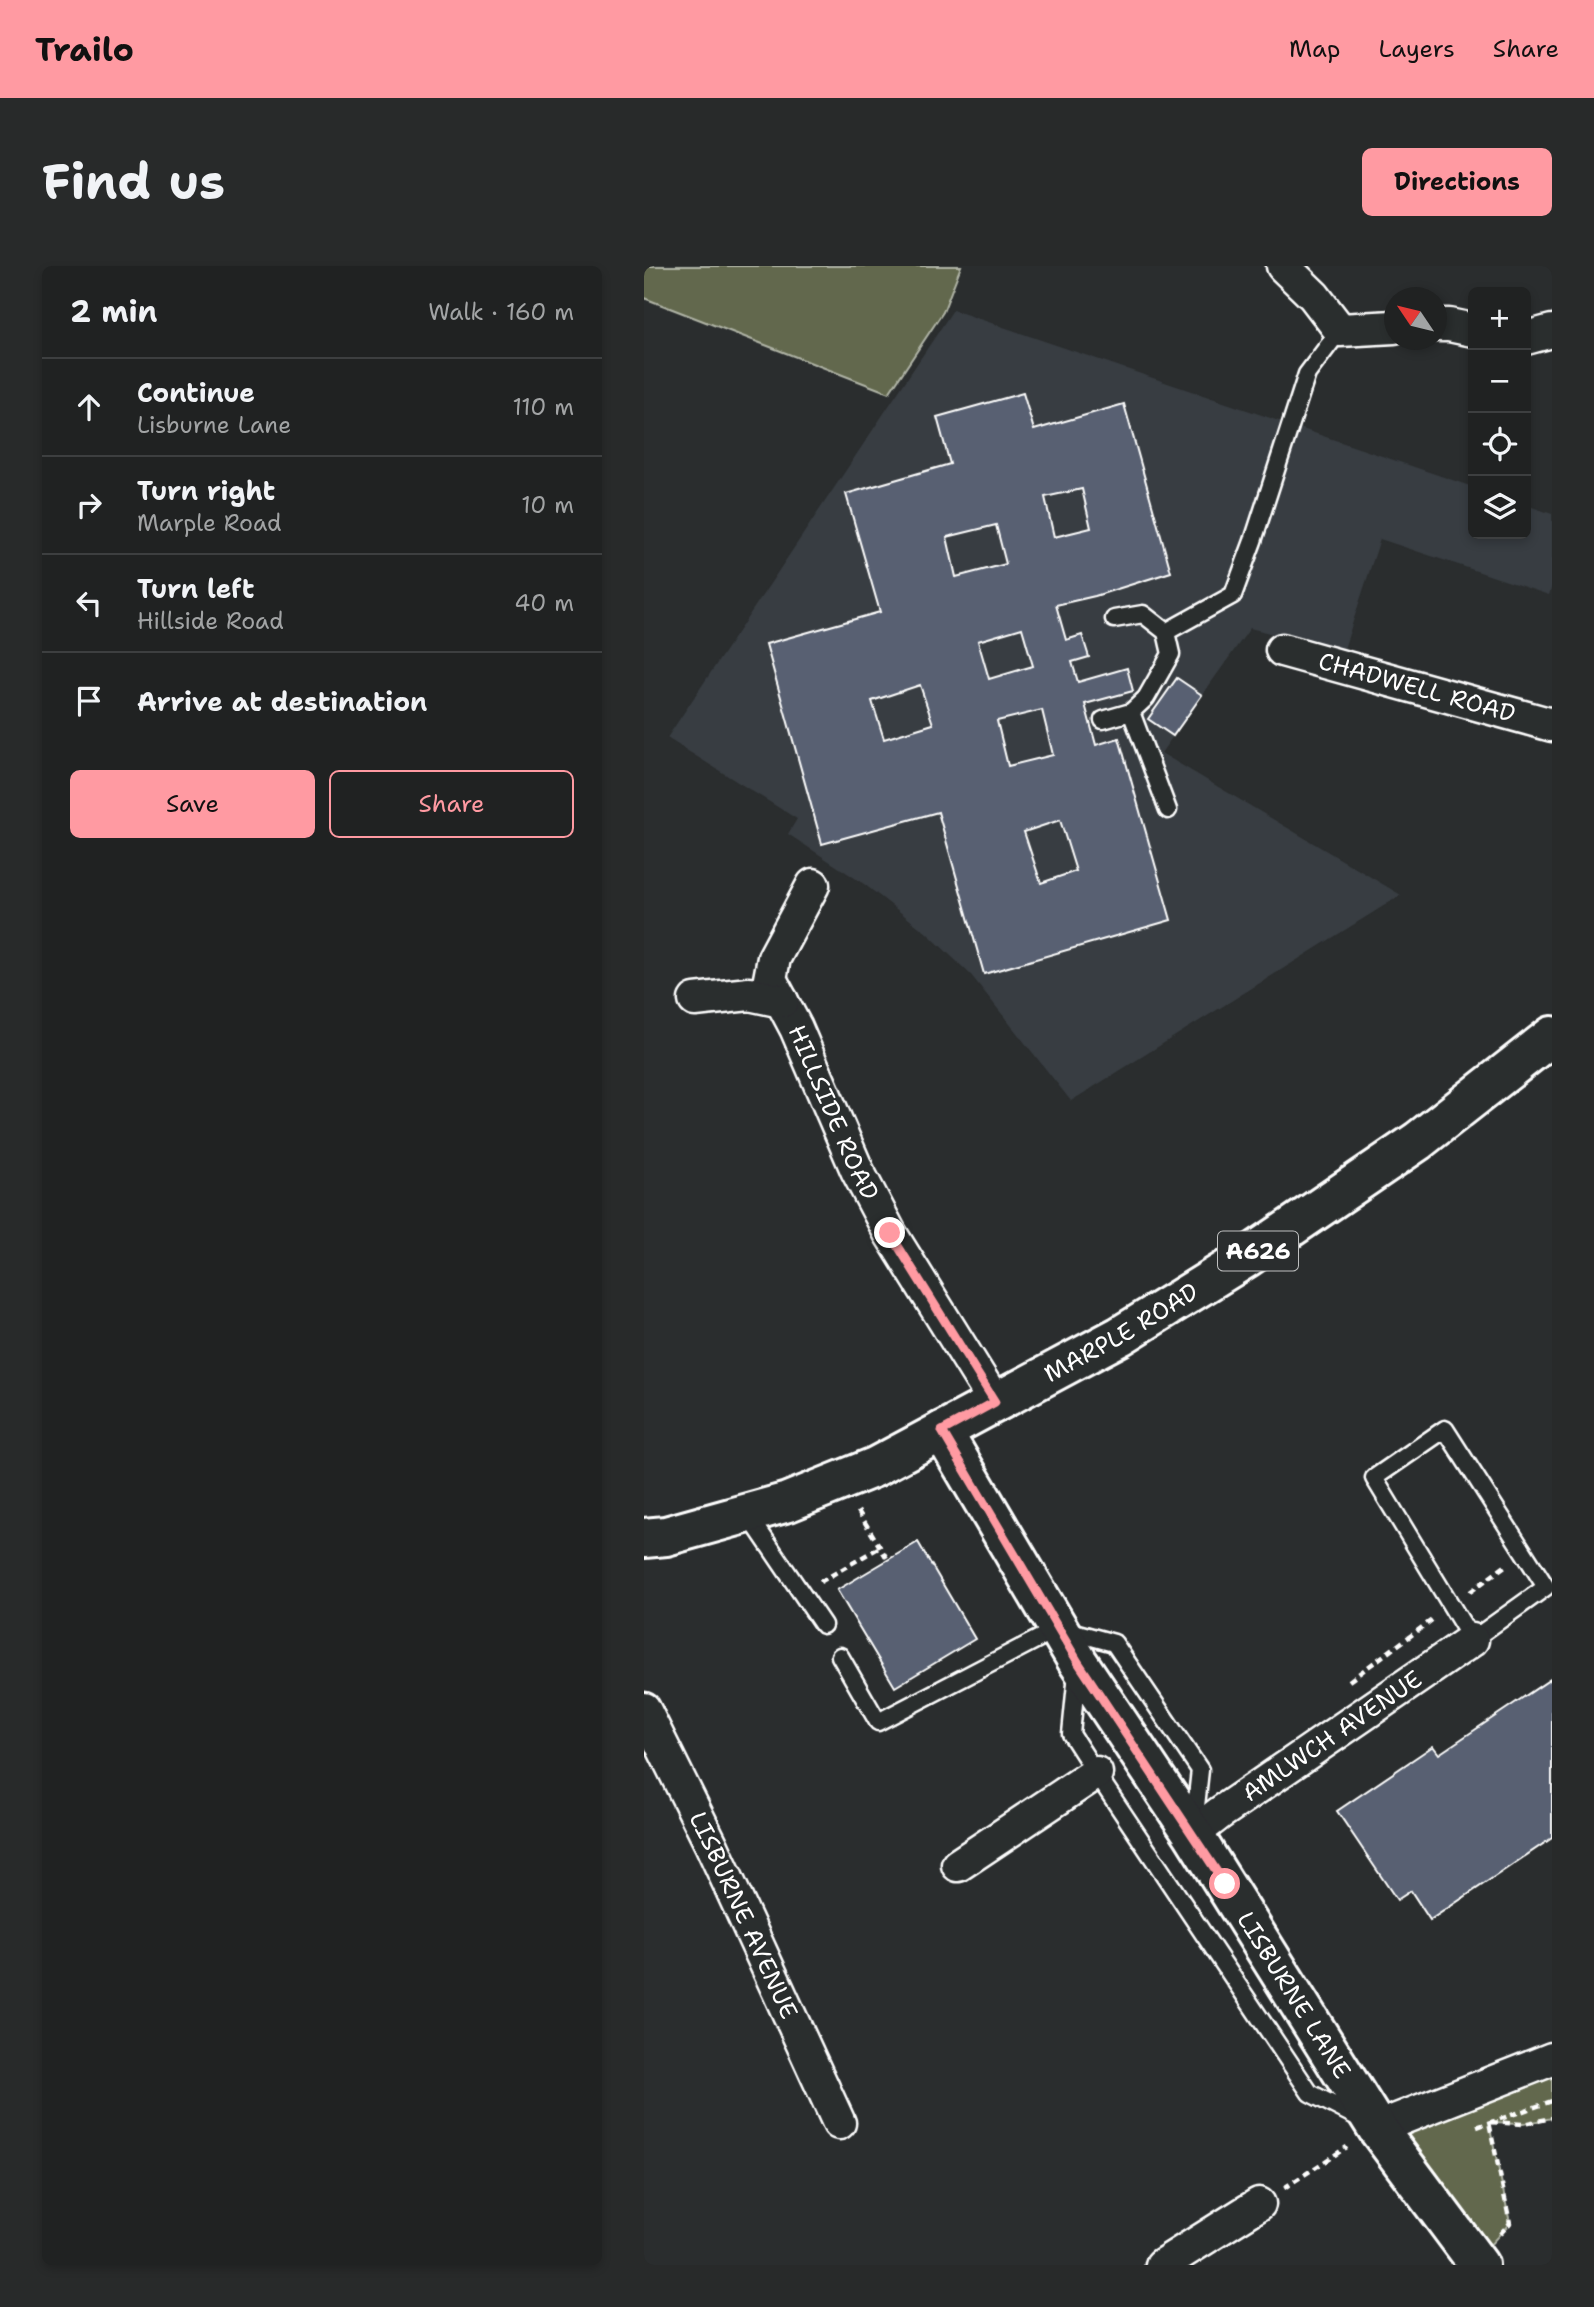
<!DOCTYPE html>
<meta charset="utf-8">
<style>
body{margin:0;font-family:"Shantell Sans",sans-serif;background:#282a2a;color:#f1f3f6}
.controls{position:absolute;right:21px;top:21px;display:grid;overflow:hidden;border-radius:10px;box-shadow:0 4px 10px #0003}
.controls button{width:63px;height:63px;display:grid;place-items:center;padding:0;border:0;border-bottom:2px solid #3d3f40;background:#202222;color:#f1f3f6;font:35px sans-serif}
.compass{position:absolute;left:740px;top:21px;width:63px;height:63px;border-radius:50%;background:#202222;box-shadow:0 4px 10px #0003;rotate:305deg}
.stop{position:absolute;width:21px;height:21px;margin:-16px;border:5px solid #ff9aa2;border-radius:50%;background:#fff}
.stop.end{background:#ff9aa2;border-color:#fff;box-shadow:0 2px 7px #0008}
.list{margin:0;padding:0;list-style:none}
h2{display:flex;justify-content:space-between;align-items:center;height:91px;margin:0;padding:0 28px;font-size:30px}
h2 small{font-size:23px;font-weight:400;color:#a2a4a5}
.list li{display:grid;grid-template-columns:46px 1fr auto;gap:21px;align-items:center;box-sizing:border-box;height:98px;padding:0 28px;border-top:2px solid #3d3f40}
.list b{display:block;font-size:26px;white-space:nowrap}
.list p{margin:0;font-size:23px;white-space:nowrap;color:#a2a4a5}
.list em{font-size:23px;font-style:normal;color:#a2a4a5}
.actions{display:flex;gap:14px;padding:21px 28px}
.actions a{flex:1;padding:16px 0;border:2px solid #ff9aa2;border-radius:10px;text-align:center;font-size:24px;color:#ff9aa2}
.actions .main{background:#ff9aa2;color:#111}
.icon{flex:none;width:38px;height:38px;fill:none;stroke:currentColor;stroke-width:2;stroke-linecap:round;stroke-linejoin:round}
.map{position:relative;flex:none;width:908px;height:1999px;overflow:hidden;border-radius:10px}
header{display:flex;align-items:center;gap:42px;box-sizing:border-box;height:98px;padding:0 35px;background:#ff9aa2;color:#111}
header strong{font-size:33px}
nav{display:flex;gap:38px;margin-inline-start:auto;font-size:24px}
.intro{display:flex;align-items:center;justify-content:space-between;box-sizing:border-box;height:168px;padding:0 42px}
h1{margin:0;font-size:49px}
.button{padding:18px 32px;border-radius:10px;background:#ff9aa2;color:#111;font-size:24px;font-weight:700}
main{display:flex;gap:42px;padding:0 42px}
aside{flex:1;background:#202222;border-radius:10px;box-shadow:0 4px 10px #0003}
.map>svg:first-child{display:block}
.built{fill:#383d42}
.green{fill:#62684e;stroke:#b0b4a6;stroke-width:2}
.building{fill:#586172;stroke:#fff;stroke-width:2;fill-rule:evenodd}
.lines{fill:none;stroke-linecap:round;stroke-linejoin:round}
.service-casing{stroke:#fff;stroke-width:21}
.minor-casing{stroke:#fff;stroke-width:37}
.tertiary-casing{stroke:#fff;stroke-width:44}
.primary-casing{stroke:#fff;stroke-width:44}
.path{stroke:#fff;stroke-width:4.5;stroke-dasharray:7 5;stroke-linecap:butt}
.service{stroke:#2a2d2e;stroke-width:16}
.minor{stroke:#2a2d2e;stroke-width:32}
.tertiary{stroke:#2a2d2e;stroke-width:38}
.primary{stroke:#2a2d2e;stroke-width:38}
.route{stroke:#ff9aa2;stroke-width:9}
.labels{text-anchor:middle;stroke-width:6;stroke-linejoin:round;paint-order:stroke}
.shield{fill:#2a2d2e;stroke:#bfc0c0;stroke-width:2}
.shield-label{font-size:23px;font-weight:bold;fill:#fff}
.street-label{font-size:24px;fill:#fff;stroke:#2a2d2e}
</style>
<header>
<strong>Trailo</strong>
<nav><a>Map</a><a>Layers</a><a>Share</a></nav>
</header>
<div class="intro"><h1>Find us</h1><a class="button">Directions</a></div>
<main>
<aside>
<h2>2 min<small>Walk · 160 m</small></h2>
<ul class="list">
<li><svg class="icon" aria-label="ahead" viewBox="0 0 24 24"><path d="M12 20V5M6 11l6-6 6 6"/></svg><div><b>Continue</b><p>Lisburne Lane</p></div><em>110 m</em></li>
<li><svg class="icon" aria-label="right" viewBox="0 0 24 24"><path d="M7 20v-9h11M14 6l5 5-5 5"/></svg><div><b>Turn right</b><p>Marple Road</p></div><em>10 m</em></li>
<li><svg class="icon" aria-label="left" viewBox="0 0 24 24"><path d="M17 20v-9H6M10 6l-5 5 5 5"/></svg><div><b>Turn left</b><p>Hillside Road</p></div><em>40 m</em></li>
<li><svg class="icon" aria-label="arrive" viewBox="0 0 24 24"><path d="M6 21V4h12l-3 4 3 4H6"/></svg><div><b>Arrive at destination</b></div></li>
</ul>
<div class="actions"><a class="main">Save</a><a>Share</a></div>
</aside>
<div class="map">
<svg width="908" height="1999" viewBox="0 0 908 1999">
<rect width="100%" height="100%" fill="#2a2d2e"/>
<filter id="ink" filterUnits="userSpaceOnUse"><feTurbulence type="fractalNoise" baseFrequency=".0143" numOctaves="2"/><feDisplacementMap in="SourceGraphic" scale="14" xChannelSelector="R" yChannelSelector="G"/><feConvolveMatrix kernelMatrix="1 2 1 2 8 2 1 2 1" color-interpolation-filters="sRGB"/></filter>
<g filter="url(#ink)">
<path class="built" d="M309,44L829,221V268H882V239L908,248V320L905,329L736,273L699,386L606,362L517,487L757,629L427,835L327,709L283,667L220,618L144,568L153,553L23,472Z"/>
<path class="green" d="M0,0H317L299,46L245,127L0,32Z
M908,1793V1852L879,1858L845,1857L866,1957L834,1992L733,1862Z"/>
<path class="building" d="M379,127L390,164L480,138L527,306L451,330L412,339L422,374L438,369L445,391L428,396L434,416L483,402L489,425L441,438L452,479L475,472L527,654L340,708L294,546L178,578L122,378L236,346L202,228L306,198L293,151ZM438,223L447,262L410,271L401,231ZM352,259L362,298L312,311L303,271ZM378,362L389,400L345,413L334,375ZM276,419L289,458L240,473L228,435ZM398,444L409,489L364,500L353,455ZM416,554L432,605L397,617L380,566Z
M533,412L558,429L529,470L504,453Z
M274,1276L331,1373L251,1421L193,1324Z
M908,1412V1572L786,1654L767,1625L753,1634L693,1545L789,1480L795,1488Z"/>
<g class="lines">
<defs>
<path id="service" d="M470,353L499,348L522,366L589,329L609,275L663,108L696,64
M487,446L524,544
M459,454L487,446L502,432L527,388L522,366
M801,1163L902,1321L828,1374L730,1212Z
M103,1247L179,1359
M196,1390L234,1456L415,1362L470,1377L556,1504L550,1558
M433,1407L427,1468L452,1507L666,1827L719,1854"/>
<g id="minor">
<path d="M639,0L670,30L696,64L750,61"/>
<path d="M792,59H805L829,64"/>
<path d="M882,72L908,65"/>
<path id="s1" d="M638,384L908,459"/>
<path id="s2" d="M169,619L130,692L126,713L152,762L213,904L246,967L351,1136"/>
<path d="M51,734L105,728L138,735"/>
<path id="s3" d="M0,1443L67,1578L195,1857"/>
<path id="s4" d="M549,1568L576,1547L828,1374"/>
<path d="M314,1599L452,1507"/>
<path d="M733,1862L908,1793"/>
<path d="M518,1999L615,1938"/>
</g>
<g id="tertiary">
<path id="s5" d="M298,1165L434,1396L549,1568L733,1862L835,1999"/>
</g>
<g id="primary">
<path id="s6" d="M0,1272L22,1270L144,1236L231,1201L476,1070L602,992L774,875L908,770"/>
</g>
</defs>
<use href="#service" class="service-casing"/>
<use href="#minor" class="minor-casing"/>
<use href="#tertiary" class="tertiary-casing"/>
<use href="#primary" class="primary-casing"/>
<path class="path" d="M214,1245L244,1294
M176,1316L236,1281
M826,1326L861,1300
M705,1415L788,1354
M833,1861L908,1835
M640,1922L703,1881
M856,1968L866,1957L845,1856L879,1858L908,1852"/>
<use href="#service" class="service"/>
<use href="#minor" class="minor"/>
<use href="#tertiary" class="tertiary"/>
<use href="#primary" class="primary"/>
</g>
</g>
<g class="lines" filter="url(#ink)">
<path class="route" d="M246,967L351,1136L298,1165L434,1396L581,1618"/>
</g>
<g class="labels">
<rect class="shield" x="574" y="965.5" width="80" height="39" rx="5"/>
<g class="shield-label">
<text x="614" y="993">A626</text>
</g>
<g class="street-label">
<text dy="8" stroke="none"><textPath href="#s1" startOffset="140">CHADWELL ROAD</textPath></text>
<text dy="8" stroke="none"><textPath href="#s2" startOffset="252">HILLSIDE ROAD</textPath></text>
<text dy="8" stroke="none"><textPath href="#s6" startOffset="523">MARPLE ROAD</textPath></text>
<text dy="8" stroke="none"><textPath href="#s4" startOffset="170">AMLWCH AVENUE</textPath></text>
<text dy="8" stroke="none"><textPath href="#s3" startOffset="229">LISBURNE AVENUE</textPath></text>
<text dy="8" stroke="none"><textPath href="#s5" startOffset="665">LISBURNE LANE</textPath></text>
</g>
</g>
</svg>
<div class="controls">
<button>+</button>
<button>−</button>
<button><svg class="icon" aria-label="locate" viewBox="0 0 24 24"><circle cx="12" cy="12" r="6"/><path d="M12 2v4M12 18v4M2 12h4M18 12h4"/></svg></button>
<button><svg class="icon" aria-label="layers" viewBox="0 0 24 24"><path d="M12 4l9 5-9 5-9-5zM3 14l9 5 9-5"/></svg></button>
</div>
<svg class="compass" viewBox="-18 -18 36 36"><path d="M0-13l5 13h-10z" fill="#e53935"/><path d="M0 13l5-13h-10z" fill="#a2a4a5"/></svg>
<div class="stop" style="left:581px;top:1618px"></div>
<div class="stop end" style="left:246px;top:967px"></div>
</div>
</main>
